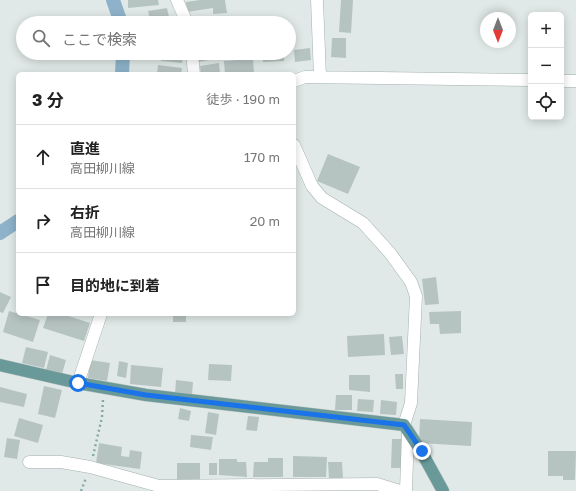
<!DOCTYPE html>
<html lang="ja">
<meta charset="utf-8">
<style>
body{margin:0;font-family:"Golos Text","Noto Sans JP",sans-serif;background:#f6f6f6;color:#222}
.controls{position:absolute;right:12px;top:12px;display:grid;overflow:hidden;border-radius:6px;box-shadow:0 2px 10px #0003}
.controls button{width:36px;height:36px;display:grid;place-items:center;padding:0;border:0;border-bottom:1px solid #e0e0e0;background:#fff;color:#222;font:20px sans-serif}
.compass{position:absolute;left:480px;top:12px;width:36px;height:36px;border-radius:50%;background:#fff;box-shadow:0 2px 10px #0003;rotate:180deg}
.stop{position:absolute;width:12px;height:12px;margin:-9px;border:3px solid #1a73e8;border-radius:50%;background:#fff}
.stop.end{background:#1a73e8;border-color:#fff;box-shadow:0 1px 4px #0008}
.list{margin:0;padding:0;list-style:none}
h2{display:flex;justify-content:space-between;align-items:center;height:52px;margin:0;padding:0 16px;font-size:17px}
h2 small{font-size:13px;font-weight:400;color:#767676}
.list li{display:grid;grid-template-columns:26px 1fr auto;gap:12px;align-items:center;box-sizing:border-box;height:64px;padding:0 16px;border-top:1px solid #e0e0e0}
.list b{display:block;font-size:15px;white-space:nowrap}
.list p{margin:0;font-size:13px;white-space:nowrap;color:#767676}
.list em{font-size:13px;font-style:normal;color:#767676}
.icon{flex:none;width:22px;height:22px;fill:none;stroke:currentColor;stroke-width:2;stroke-linecap:round;stroke-linejoin:round}
.map{position:relative;flex:none;width:576px;height:491px;overflow:hidden}
.search{position:absolute;background:#fff;box-shadow:0 2px 10px #0003;left:16px;top:16px;width:280px;height:44px;display:flex;align-items:center;gap:10px;box-sizing:border-box;padding:0 14px;border-radius:22px;color:#767676;font-size:15px}
.panel{position:absolute;background:#fff;box-shadow:0 2px 10px #0003;left:16px;top:72px;width:280px;height:244px;border-radius:6px}
.map>svg:first-child{display:block}
.lines{fill:none;stroke-linecap:round;stroke-linejoin:round}
.canal{stroke:#8db2c9;stroke-width:14}
.building{fill:#b6c4c1}
.minor-casing{stroke:#a4b0af;stroke-width:13}
.major-casing{stroke:#bdc3c3;stroke-width:13}
.path{stroke:#84aaa7;stroke-width:2.5;stroke-dasharray:2 3;stroke-linecap:butt}
.minor{stroke:#fff;stroke-width:12}
.major{stroke:#699a99;stroke-width:12}
.route{stroke:#1a73e8;stroke-width:5}
</style>
<div class="map">
<svg width="576" height="491" viewBox="0 0 576 491">
<rect width="100%" height="100%" fill="#e0e9e7"/>
<g class="lines">
<path class="canal" d="M113,0L121,23
M122,74L123,53
M0,233L18,221"/>
</g>
<path class="building" d="M128,0H158L159,5L128,8Z
M200,0H225L227,13L213,14V8L187,12L186,2Z
M341,0H353L351,33L339,32Z
M167,8L170,22L151,23L148,11Z
M332,38H346V58L331,57Z
M310,48L311,60L295,62L294,50Z
M138,53H158V58H138Z
M162,53H183L182,63L161,61Z
M196,53H208L209,60L198,62Z
M263,53H284V61L263,62Z
M253,59L254,74H225L224,61Z
M219,63L220,74H201L200,66Z
M158,65L182,68L181,74H157Z
M328,154L360,167L348,194L317,181Z
M436,277L439,304L425,305L422,279Z
M0,292L11,297L3,313L0,312Z
M9,311L40,320L33,342L3,332Z
M461,311V333L440,334L439,324H430L429,312Z
M48,314H62L90,323L84,341L43,328Z
M173,314H186V322H173Z
M384,334L385,355L348,357L347,336Z
M402,336L404,354L391,355L389,337Z
M26,347L48,352L44,368L22,363Z
M50,355L66,360L62,374L46,370Z
M90,360L110,363L107,381L88,378Z
M119,361L128,363L126,378L117,376Z
M209,364L232,365L231,381L208,380Z
M131,365L163,368L161,387L130,384Z
M395,374H403V389H396Z
M349,375H370V392L349,390Z
M176,380L193,382L192,395L175,394Z
M44,386L62,390L55,418L38,414Z
M0,387L27,394L24,407L0,402Z
M336,395H352V410H335Z
M358,399L374,400L373,412L357,411Z
M381,400L397,402L396,415L380,414Z
M180,408L191,411L189,421L178,419Z
M208,412L219,414L216,435L205,433Z
M248,416L259,417L257,431L246,430Z
M19,418L43,425L38,443L14,436Z
M420,419L472,422L471,446L419,443Z
M191,435L213,437L211,450L190,447Z
M7,438L20,440L17,459L4,457Z
M392,439H402L401,468H391Z
M99,443L122,447L121,456L129,457L130,450L142,452L140,469L96,463Z
M548,451H576L575,480H563V476H548Z
M293,456L327,457L326,477H293Z
M268,458H283V477H253L254,462H268Z
M219,459H237V462H246L247,477L219,475Z
M328,462H342L343,478L329,479Z
M177,463H200V481L177,482Z
M209,463H217V475H209Z"/>
<g class="lines">
<defs>
<path id="minor" d="M177,0L187,23
M317,0L320,77
M192,53L194,74
M294,81L305,77L531,80
M561,81H576
M294,145L312,186L322,198L363,223L390,253L411,282L416,296L411,403L404,425
M78,383L101,314
M29,462H61L90,467L159,486L377,484L400,491
M406,491L408,431"/>
<path id="major" d="M0,365L78,383L146,395L404,425L421,451L443,491"/>
</defs>
<use href="#minor" class="minor-casing"/>
<use href="#major" class="major-casing"/>
<path class="path" d="M93,456L102,417L103,399
M81,491L86,478"/>
<use href="#minor" class="minor"/>
<use href="#major" class="major"/>
</g>
<g class="lines">
<path class="route" d="M78,383L146,395L404,425L422,451"/>
</g>
</svg>
<div class="controls">
<button>+</button>
<button>−</button>
<button><svg class="icon" aria-label="locate" viewBox="0 0 24 24"><circle cx="12" cy="12" r="6"/><path d="M12 2v4M12 18v4M2 12h4M18 12h4"/></svg></button>
</div>
<svg class="compass" viewBox="-18 -18 36 36"><path d="M0-13l5 13h-10z" fill="#e53935"/><path d="M0 13l5-13h-10z" fill="#767676"/></svg>
<div class="stop" style="left:78px;top:383px"></div>
<div class="stop end" style="left:422px;top:451px"></div>
<div class="search"><svg class="icon" aria-label="search" viewBox="0 0 24 24"><circle cx="10" cy="10" r="6"/><path d="M15 15l6 6"/></svg>ここで検索</div>
<section class="panel">
<h2>3 分<small>徒歩 · 190 m</small></h2>
<ul class="list">
<li><svg class="icon" aria-label="ahead" viewBox="0 0 24 24"><path d="M12 20V5M6 11l6-6 6 6"/></svg><div><b>直進</b><p>高田柳川線</p></div><em>170 m</em></li>
<li><svg class="icon" aria-label="right" viewBox="0 0 24 24"><path d="M7 20v-9h11M14 6l5 5-5 5"/></svg><div><b>右折</b><p>高田柳川線</p></div><em>20 m</em></li>
<li><svg class="icon" aria-label="arrive" viewBox="0 0 24 24"><path d="M6 21V4h12l-3 4 3 4H6"/></svg><div><b>目的地に到着</b></div></li>
</ul>
</section>
</div>
